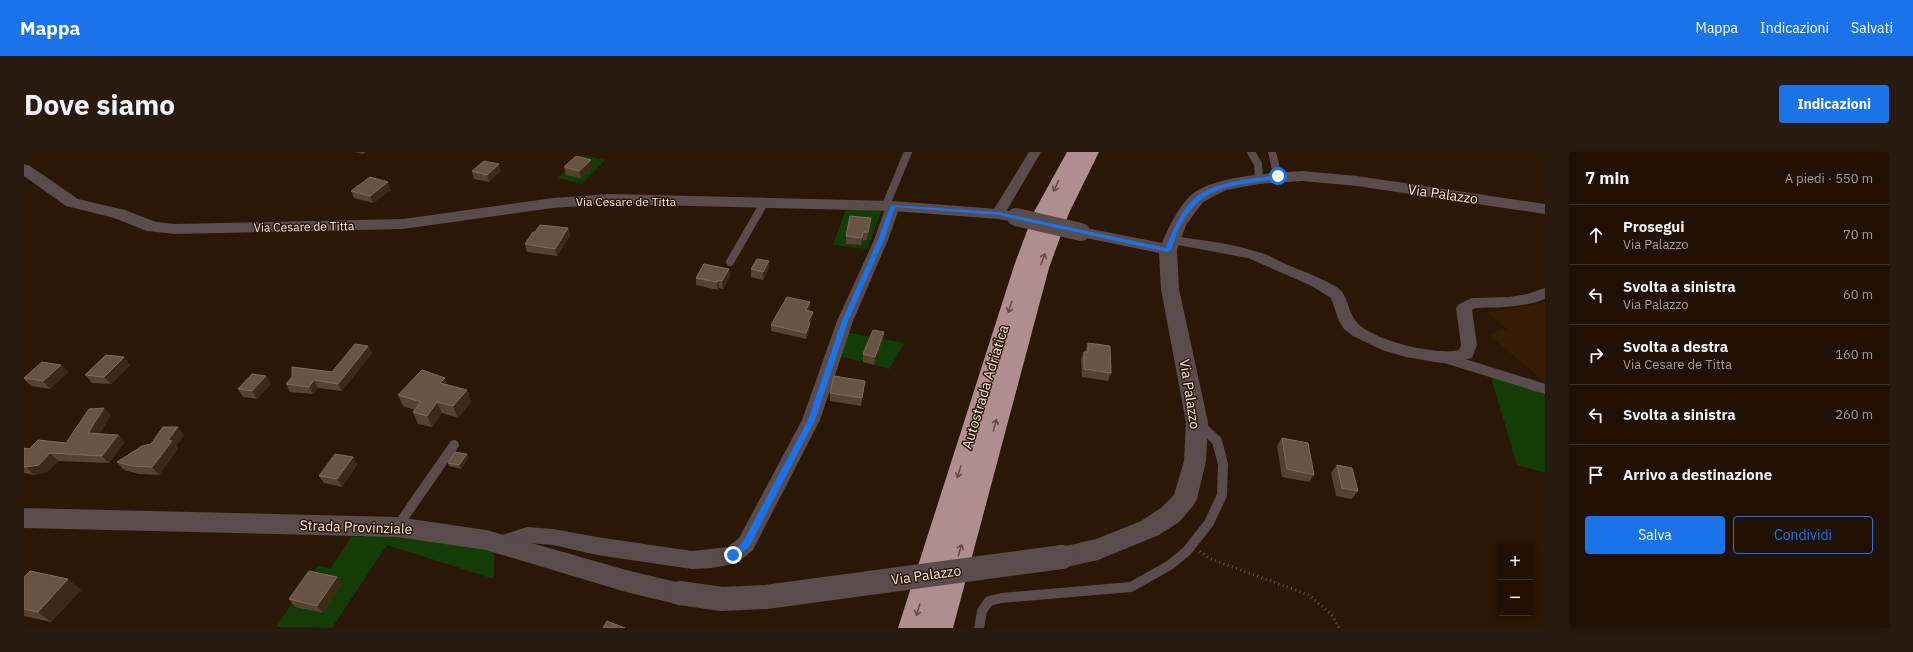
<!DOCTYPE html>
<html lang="it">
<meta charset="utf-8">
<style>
body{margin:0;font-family:"IBM Plex Sans",sans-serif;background:#281a0e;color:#f1f3f6}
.controls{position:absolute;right:12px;bottom:12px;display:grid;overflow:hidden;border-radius:4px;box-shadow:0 2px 10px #0003}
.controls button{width:36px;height:36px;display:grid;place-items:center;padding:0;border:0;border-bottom:1px solid #3d3126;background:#201104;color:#f1f3f6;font:20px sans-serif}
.stop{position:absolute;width:12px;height:12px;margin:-9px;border:3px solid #1a73e8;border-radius:50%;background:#fff}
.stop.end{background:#1a73e8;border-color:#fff;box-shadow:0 1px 4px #0008}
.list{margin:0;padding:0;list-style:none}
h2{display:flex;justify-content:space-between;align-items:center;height:52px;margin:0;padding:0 16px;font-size:17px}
h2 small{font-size:13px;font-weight:400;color:#a29d9a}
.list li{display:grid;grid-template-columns:26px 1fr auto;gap:12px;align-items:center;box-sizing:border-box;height:60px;padding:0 16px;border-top:1px solid #3d3126}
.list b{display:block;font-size:15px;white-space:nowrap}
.list p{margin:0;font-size:13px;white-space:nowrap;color:#a29d9a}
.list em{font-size:13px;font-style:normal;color:#a29d9a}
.actions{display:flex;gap:8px;padding:12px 16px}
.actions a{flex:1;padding:9px 0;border:1px solid #1a73e8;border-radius:4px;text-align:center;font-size:14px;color:#1a73e8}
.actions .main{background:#1a73e8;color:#fff}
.icon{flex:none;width:22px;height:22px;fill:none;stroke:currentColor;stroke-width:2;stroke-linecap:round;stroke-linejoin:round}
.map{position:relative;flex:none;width:1521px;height:476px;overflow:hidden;border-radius:4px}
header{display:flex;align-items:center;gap:24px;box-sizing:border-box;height:56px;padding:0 20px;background:#1a73e8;color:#fff}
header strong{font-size:19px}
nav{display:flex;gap:22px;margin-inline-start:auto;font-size:14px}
.intro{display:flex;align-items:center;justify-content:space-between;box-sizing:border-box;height:96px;padding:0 24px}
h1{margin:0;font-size:28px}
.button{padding:10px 18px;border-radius:4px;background:#1a73e8;color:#fff;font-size:14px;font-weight:700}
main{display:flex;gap:24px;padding:0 24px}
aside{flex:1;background:#201104;border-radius:4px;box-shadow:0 2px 10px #0003}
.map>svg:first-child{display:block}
.built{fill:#361e05}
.green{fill:#133c07}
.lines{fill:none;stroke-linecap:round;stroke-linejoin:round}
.path{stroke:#695747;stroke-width:3;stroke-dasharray:1 3.5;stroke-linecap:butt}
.service-far1{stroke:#5a4c4c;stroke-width:8}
.service{stroke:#5a4c4c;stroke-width:10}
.minor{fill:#5a4c4c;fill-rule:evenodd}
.tertiary{fill:#5a4c4c;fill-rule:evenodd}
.motorway{fill:#b08d8f;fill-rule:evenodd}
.tertiary-bridge-far1{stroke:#5a4c4c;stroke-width:18}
.tertiary-bridge{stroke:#5a4c4c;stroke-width:24}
.wall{fill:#56422f}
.shaded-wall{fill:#3d2916}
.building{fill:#675442;stroke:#7e6b5a}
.oneway{stroke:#664c43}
.route{fill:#1a73e8}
.labels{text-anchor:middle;stroke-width:3;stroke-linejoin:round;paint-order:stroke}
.far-street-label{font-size:12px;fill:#f7e9dd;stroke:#2a1705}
.street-label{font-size:14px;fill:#f7e9dd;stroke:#2a1705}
</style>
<header>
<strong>Mappa</strong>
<nav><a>Mappa</a><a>Indicazioni</a><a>Salvati</a></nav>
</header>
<div class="intro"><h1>Dove siamo</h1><a class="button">Indicazioni</a></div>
<main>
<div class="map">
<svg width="1521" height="476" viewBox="0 0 1521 476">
<rect width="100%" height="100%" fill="#2a1705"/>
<path class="built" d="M1521,150V230L1464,182L1483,177L1463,161Z"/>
<path class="green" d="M556,3L581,8L558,32L534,26Z
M822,57L858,58L843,97L809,93Z
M821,180L881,191L865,217L815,204Z
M1466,222L1521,242V321L1493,313Z
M342,381L470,398V427L363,393L308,476L252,475L294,414L307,416L328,384L339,385Z"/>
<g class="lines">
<path class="path" d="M1176,399L1184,406L1285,443L1309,464L1315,476"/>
<path class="service-far1" d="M1227,0L1234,12L1235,27
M1248,0L1254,25
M862,53L884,0
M706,110L740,51"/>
<path class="service" d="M1421,206L1521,237
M373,375L430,293
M955,476L958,459L965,449L977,446L1107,435L1146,413L1163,399L1185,371L1198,343L1199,312L1193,289L1175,272"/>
<path class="minor" d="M1005,0H1017L979,65H969L967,62Z
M869,50L874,51L876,54L864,88L829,169L796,268L729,398L716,409L709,412L688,416L668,417L573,403L529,393L503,391L476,400L469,398L466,392L469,386L503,375L529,377L573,385L668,399L704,395L715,386L778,268L813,169L850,88L862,54L864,51Z
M1148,84C1177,88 1206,91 1234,100C1243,102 1251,107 1259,111C1276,118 1293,124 1309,133C1325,141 1322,155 1331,168C1344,188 1413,204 1435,198L1437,193L1432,156L1435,152L1448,146L1485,145L1503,142L1521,136V147C1499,156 1475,155 1451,156L1448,158L1453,193L1448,206L1431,210L1417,211L1382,205L1358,198L1329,184L1320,177L1315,169L1307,146L1288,134L1224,106L1143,91L1141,88L1143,85Z"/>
<path class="tertiary" d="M0,12L6,14L54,47L101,58L132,70L151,72L379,67L529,46L586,42L869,49L974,57L998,61L1000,65L998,69L992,70L974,67L869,59L586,52L529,56L379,77L151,82L123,79L90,66L42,54L0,24Z
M1279,19L1333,24L1521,52V62L1333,34L1279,29L1235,32L1202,38L1179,50L1162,73L1153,98L1155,137L1184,270L1182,309L1173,347L1169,354L1155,370L1135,383L1074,408L1038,416L1029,413L1025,405L1029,397L1072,387L1117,369L1137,356L1150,343L1160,309L1162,270L1137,137L1135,101L1057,85L1051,84L1048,80L1051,76L1057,75L1138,91C1145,74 1153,58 1166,44C1188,23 1250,21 1279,19Z
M0,356L373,365L462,378L602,418L665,433L669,441L665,449L656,453L602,440L462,398L373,385L0,376Z"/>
<path class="motorway" d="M1043,0H1059L1028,59L1059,0H1075L1045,61L1025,116L929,476H874L991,111L1011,58Z"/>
<path class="tertiary-bridge-far1" d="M992,65L1057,80"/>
<path class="tertiary-bridge" d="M656,441L698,447L742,445L1038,405"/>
</g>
<path class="wall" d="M330,0H342L338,2Z
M540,15H568L557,26L542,23Z
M448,19H477L465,30L450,27Z
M367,38L349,51L330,46L327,39Z
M846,74L843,88H839L837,93L822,92V84Z
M544,76L546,84L533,104L503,100L501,92L511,80Z
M705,117L706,125L699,137L695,136L694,138L672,133V126Z
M727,117H745L739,128L727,125Z
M786,150V156L785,159L789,160L788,166L786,171V177L782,187L747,179V173Z
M860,180L859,188L850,213L839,210V202Z
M1064,191L1087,221L1084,229L1058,225L1057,207L1060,200H1061Z
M344,194L348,201L318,239L294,236L289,242L266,240L262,232L308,220Z
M37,213L44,220L26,237L7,234L0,227V226Z
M106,213L87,232L68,231L61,223Z
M242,224L247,232L233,247L219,245L214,237Z
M421,226L424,233L443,238L447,250L434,266L418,261L408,275L394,272L389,260L391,258L379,254L374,243Z
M841,229L837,254L806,249V241Z
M87,263L75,282L94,283L101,290L85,311L34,309L23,320L10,323L0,321V296L5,297L42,291Z
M160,283L152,294L154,296L135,323L115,322L100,318L93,310Z
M1258,286L1290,323L1285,330L1258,325L1253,294Z
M443,302L444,306L437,317L425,314L424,311Z
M329,305L333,313L318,335L300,331L295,324Z
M1313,313L1334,339L1328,347L1312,344L1307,321Z
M0,425L57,438L27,470L0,464Z
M318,432L299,461L271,455L265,447Z"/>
<path class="shaded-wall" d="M567,8L568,15L557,26L555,19Z
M475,12L477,19L465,30L463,23Z
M364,30L367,38L349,51L346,44Z
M847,66L846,74L843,88L844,80Z
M544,76L546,84L533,104L531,97Z
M839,80V88L837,93L838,86Z
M745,109V117L739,128V120Z
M705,117L706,125L699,137L698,129Z
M694,128L695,136L694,138L693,130Z
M786,150V156L782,164V158Z
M789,160L788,166L783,176L784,170Z
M786,171V177L782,187V181Z
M860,180L859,188L850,213L851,205Z
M344,194L348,201L318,239L314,232Z
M100,205L106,213L87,232L80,225Z
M37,213L44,220L26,237L19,229Z
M242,224L247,232L233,247L228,239Z
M421,226L426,237L416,231Z
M290,228L294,236L289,242L285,235Z
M443,238L447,250L434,266L429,254Z
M413,250L418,261L408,275L403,264Z
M80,256L87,263L71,289L64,281Z
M154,275L160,283L152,294L154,296L135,323L128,315L144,288Z
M94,283L101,290L85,311L78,304Z
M26,301L34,309L23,320L10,323L2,315Z
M443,302L444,306L437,317L435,313Z
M329,305L333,313L318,335L313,327Z
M313,425L318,432L299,461L293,454Z
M44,427L57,438L27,470L14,460Z"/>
<path class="building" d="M552,4L567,8L555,19L540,15Z
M460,9L475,12L463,23L448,19Z
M346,25L364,30L346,44L327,39Z
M826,64L847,66L844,80H839L838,86L822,84Z
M516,73L544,76L531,97L501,92L509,80H511Z
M733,107L745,109L739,120L727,117Z
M680,112L705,117L698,129L694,128L693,130L672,126Z
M763,145L786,150L782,158L789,160L784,170L786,171L782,181L747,173Z
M849,178L860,180L851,205L839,202Z
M1064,191L1086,194L1087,221L1060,217V200H1064Z
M331,192L344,194L314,232L290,228L285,235L262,232L268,225V215L308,220Z
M82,203L100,205L80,225L61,223Z
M18,210L37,213L19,229L0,226Z
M398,218L421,226L416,231L443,238L429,254L413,250L403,264L389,260L397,250L374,243Z
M228,222L242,224L228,239L214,237Z
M810,224L841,229L838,246L806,241Z
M80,256L64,281L94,283L78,304L26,301L15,313L2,315H0V296L5,297L14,288L42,291L65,257Z
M139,275H154L144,288L148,289L128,315L108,314L93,310L118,294L127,292Z
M1258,286L1284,291L1290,323L1263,317Z
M431,300L443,302L435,313L424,311Z
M311,302L329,305L313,327L295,324Z
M1313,313L1328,316L1334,339L1318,336Z
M6,419L44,427L14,460L0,457V425Z
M285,419L313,425L293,454L265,447Z
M583,469L601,476H579Z"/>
<defs><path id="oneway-shaft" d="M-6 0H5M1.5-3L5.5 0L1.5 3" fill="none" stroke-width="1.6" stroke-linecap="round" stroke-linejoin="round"/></defs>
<g class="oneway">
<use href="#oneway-shaft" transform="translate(1032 34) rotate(116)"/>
<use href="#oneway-shaft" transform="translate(1019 107) rotate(-71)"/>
<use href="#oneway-shaft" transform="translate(986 155) rotate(107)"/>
<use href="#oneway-shaft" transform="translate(971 273) rotate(-74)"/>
<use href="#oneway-shaft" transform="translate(935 320) rotate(107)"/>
<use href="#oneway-shaft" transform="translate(936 398) rotate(-74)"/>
<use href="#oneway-shaft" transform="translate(894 458) rotate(107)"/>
</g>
<path class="route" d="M1254,23L1256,26C1214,35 1181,29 1157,72C1153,80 1150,90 1147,98L1144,100L974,63L871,55L860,88L824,169L791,268L725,395L712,405H707V400L719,390L784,268L818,169L854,88L867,53L974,60L1142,96C1148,81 1158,56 1171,46C1194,28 1227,28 1254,23Z"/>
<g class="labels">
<g class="far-street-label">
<text x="602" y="54">Via Cesare de Titta</text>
<text transform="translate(280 75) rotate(-1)" y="4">Via Cesare de Titta</text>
</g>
<g class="street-label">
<text transform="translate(1419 42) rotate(8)" y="5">Via Palazzo</text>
<text transform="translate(961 235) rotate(-73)" y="5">Autostrada Adriatica</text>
<text transform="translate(1166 242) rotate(81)" y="5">Via Palazzo</text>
<text transform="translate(332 375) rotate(2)" y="5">Strada Provinziale</text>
<text transform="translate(902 423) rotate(-8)" y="5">Via Palazzo</text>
</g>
</g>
</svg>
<div class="controls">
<button>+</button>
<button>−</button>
</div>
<div class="stop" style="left:1254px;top:24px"></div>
<div class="stop end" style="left:709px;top:403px"></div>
</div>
<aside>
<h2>7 min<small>A piedi · 550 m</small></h2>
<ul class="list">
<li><svg class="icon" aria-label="ahead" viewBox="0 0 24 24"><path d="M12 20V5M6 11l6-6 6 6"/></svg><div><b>Prosegui</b><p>Via Palazzo</p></div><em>70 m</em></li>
<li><svg class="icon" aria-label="left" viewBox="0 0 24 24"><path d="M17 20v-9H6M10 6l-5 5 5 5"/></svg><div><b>Svolta a sinistra</b><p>Via Palazzo</p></div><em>60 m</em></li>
<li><svg class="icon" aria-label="right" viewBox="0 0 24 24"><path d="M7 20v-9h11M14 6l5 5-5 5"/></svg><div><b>Svolta a destra</b><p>Via Cesare de Titta</p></div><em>160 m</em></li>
<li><svg class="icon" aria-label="left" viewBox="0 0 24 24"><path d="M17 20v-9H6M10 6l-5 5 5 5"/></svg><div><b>Svolta a sinistra</b></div><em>260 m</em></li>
<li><svg class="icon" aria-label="arrive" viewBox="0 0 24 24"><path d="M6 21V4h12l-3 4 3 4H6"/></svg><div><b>Arrivo a destinazione</b></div></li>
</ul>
<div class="actions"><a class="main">Salva</a><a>Condividi</a></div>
</aside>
</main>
